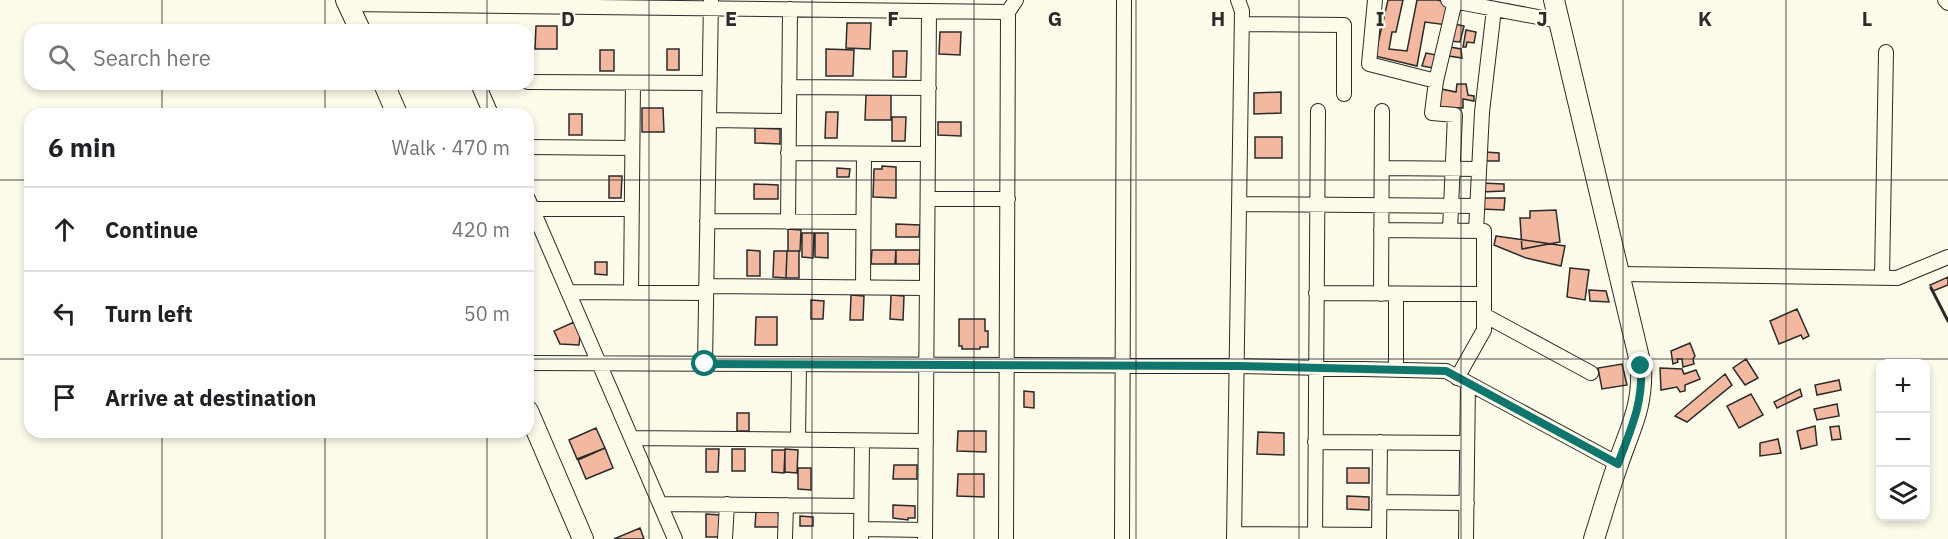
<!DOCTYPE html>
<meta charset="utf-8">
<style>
body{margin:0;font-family:"IBM Plex Sans",sans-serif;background:#f6f6f6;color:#202124}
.controls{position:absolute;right:18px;bottom:18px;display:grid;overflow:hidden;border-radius:12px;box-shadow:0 3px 9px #0003}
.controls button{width:54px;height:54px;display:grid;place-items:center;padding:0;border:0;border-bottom:2px solid #e0e0e0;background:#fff;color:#202124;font:30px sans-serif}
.stop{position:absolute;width:18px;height:18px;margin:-14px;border:4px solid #0f766e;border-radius:50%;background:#fff}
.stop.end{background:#0f766e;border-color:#fff;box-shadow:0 2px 6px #0008}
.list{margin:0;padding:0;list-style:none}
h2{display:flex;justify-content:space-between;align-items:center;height:78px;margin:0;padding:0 24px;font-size:26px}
h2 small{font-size:20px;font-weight:400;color:#757577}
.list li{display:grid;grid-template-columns:39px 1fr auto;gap:18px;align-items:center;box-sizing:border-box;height:84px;padding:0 24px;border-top:2px solid #e0e0e0}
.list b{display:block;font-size:22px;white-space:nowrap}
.list em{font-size:20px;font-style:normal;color:#757577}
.icon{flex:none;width:33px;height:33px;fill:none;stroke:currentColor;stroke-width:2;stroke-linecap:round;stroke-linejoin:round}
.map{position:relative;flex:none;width:1948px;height:539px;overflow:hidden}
.search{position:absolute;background:#fff;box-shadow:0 3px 9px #0003;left:24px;top:24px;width:510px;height:66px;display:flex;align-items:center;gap:15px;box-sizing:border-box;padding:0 21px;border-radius:18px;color:#757577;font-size:22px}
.panel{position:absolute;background:#fff;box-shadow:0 3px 9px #0003;left:24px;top:108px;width:510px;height:330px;border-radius:18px}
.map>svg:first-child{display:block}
.building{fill:#f2b8a0;stroke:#2b2b2b;stroke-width:1.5}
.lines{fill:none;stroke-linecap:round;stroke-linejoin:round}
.street-casing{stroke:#2b2b2b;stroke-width:16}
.secondary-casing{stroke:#2b2b2b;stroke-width:22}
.street{stroke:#fdfbea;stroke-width:14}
.secondary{stroke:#fdfbea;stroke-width:20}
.wall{stroke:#2b2b2b;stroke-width:3}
.route{stroke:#0f766e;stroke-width:8}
.grid{fill:none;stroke:#2b2b2b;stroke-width:1.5;stroke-opacity:0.55}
.grid-label{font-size:20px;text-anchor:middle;font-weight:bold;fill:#2b2b2b;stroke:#fdfbea;stroke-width:4.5;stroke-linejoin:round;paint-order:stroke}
</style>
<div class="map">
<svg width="1948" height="539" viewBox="0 0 1948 539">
<rect width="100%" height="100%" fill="#fdfbea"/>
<path class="building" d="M1388,0H1403L1396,32H1392L1389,49L1407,51L1417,0H1437L1451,3L1447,25L1425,22L1417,66L1375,56Z
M847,23H871L870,49L846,48Z
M1454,24L1464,26L1460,42L1450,41Z
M536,26H557V49H535Z
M1466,30L1476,32L1474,43L1467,42L1466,47H1463Z
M940,32H961L960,55L939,54Z
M1450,47L1461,49L1462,58L1449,56Z
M667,49H679V70H667Z
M826,49L854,50L853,76H826Z
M600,50H614V71H600Z
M893,51H907L906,77H893Z
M1426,53L1436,55L1433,68L1422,66Z
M1457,84H1466L1468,95L1474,96V101L1463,99V108L1438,107L1441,89L1456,92Z
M1281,92V113L1254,114V93Z
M866,95H891V120H865Z
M642,108H663L664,132H642Z
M826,112H838L837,138H825Z
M569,114H582V135H569Z
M892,117H906L905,141H892Z
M938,122H961V136L938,135Z
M755,128L780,129V144L755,143Z
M1255,137H1282V158H1255Z
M1485,152L1499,153V161H1485Z
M882,166L896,167V198L873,197L874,169H882Z
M837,168L850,169L849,177H837Z
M609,176H622L621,198H609Z
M1481,183L1504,184V191L1482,192Z
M754,184L778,185V199H754Z
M1481,198H1505L1504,210L1481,209Z
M1556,210L1560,242L1522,249L1520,218H1530V211Z
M896,224L920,225L919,237H896Z
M788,229L801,230L800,251H788Z
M802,233H814L813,258L802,257Z
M815,233H828V258L815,257Z
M1496,236L1565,246L1561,266L1526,258L1494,245Z
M747,250L760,251V276H747Z
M872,250H896L895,264H871Z
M896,250H920L919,264H896Z
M774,251H787L786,278L773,277Z
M787,251H799V278H786Z
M595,262H607V275L595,274Z
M1570,268L1589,270L1585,300L1567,297Z
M1948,277V285L1933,291L1930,285Z
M1589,290L1606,291L1609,302L1590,301Z
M851,295L864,296L863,320H850Z
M891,295L904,296L903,320L890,319Z
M811,300L824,301L823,319H811Z
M1797,309L1809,336L1803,339L1801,335L1779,344L1770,321Z
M756,317H777V345H755Z
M959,319H985V331H988V347H980V349H962V346H959Z
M574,322L580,336L579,345L560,344L554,331Z
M1690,343L1695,356L1693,359L1694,364L1683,367L1682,359H1677L1678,362L1673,364L1671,351Z
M1746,359L1758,378L1745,385L1733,368Z
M1622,364L1627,385L1602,389L1598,368Z
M1660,368L1682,369L1684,374L1696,370L1700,379L1685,385V391L1680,392L1677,387L1661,390Z
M1725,374L1732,385L1687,422L1675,416Z
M1839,380L1841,390L1817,395L1815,385Z
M1800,389L1802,396L1777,408L1774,402Z
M1024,391L1034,392V408L1024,407Z
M1751,394L1763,415L1739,428L1727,406Z
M1837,404L1839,416L1817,420L1814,409Z
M737,413H749V431H737Z
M1815,426L1817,445L1801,449L1797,431Z
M1839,426L1841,439L1832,440L1830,427Z
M596,428L605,448L577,459L569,440Z
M958,431H986V452L957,451Z
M1258,432L1284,433V455L1257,454Z
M1778,439L1781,453L1760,456V443Z
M605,448L613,468L586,479L578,460Z
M706,449H719L718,472H706Z
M732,449H745V471H732Z
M785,449L798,450L797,473L785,472Z
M772,450H785L784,473L772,472Z
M894,465H917V479H893Z
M798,468H811V490L798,489Z
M1347,468H1369V483H1347Z
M958,474H984V497L957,496Z
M1347,496L1369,497V510L1347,509Z
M893,505L915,506V518H908V520L893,518Z
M756,511L778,512L780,527H755Z
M706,514L720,515L719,537H706Z
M800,516L813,517V526H800Z
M640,528L644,539H614Z"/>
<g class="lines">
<defs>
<path id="street" d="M1375,0L1369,64L1436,81
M1448,0L1559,21
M1945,0L1948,3
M348,4L1008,12
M1242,24L1344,25V94
M528,82L709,83
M478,84L491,114
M789,87L929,88
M709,120L789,121
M528,147L632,148
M788,153L928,154
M1382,168L1479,169
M528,199L675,539
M928,199H1008
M1240,204L1477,206
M532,209H632
M707,221L863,222
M788,222L790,9
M1381,230L1484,231V330L1457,378
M1450,230L1455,115L1432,113L1436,81L1455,1
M1476,231L1482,112L1494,9
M1620,274L1897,278L1948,257
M1882,278L1886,52
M706,286L927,288
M863,287L864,154
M568,292L706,293
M631,292L633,83
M1316,293L1484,294
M1381,294L1382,111
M1484,315L1591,373
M528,363L1238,366L1446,371L1618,464
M705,364L711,0
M1396,370V294
M632,438L926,441
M798,440L799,364
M1315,442L1467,443
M1379,502L1467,503
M660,504L861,506
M861,529L925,530
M1234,534L1379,535
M725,539L727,504
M785,539L786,505
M861,539L862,441
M925,539L929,11
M1006,539L1008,12L1016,0
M1122,539L1124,0
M1234,539L1242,11L1238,0
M1315,539L1318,111
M1379,539L1380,442
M1466,539L1468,383"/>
<path id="secondary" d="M346,0L360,30
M1554,0L1641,366C1643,407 1631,426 1618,464C1609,489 1602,514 1594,539
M384,84L397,114
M528,411L583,539"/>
</defs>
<use href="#street" class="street-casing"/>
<use href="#secondary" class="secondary-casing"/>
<use href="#street" class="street"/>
<use href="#secondary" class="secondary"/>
<path class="wall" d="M1931,288L1948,321"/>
</g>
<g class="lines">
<path class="route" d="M705,364L1238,366L1446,371L1618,464C1631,428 1643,405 1641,366"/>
</g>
<path class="grid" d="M162,0V30M325,0V30M487,0V30M649,0V539M812,0V539M974,0V539M1136,0V539M1299,0V539M1461,0V539M1623,0V539M1786,0V539M162,84V114M325,84V114M487,84V114M0,180H30M528,180H1948M0,359H30M528,359H1948M162,432V539M325,432V539M487,432V539"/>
<g class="grid-label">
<text x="568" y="26">D</text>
<text x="731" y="26">E</text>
<text x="893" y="26">F</text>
<text x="1055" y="26">G</text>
<text x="1218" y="26">H</text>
<text x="1380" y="26">I</text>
<text x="1542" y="26">J</text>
<text x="1705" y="26">K</text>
<text x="1867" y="26">L</text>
</g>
</svg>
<div class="controls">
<button>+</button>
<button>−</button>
<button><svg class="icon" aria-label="layers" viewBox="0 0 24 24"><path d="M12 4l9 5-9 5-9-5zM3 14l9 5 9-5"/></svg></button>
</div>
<div class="stop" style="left:705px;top:364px"></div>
<div class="stop end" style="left:1641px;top:366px"></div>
<div class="search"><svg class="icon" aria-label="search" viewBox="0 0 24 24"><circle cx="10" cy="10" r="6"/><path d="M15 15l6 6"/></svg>Search here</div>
<section class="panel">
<h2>6 min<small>Walk · 470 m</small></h2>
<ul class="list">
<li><svg class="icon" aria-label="ahead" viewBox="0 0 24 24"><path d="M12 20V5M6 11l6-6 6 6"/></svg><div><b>Continue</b></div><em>420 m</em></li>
<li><svg class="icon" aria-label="left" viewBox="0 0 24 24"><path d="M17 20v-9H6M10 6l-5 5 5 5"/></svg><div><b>Turn left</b></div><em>50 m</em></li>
<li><svg class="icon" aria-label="arrive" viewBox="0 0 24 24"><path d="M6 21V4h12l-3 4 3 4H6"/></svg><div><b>Arrive at destination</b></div></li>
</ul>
</section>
</div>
